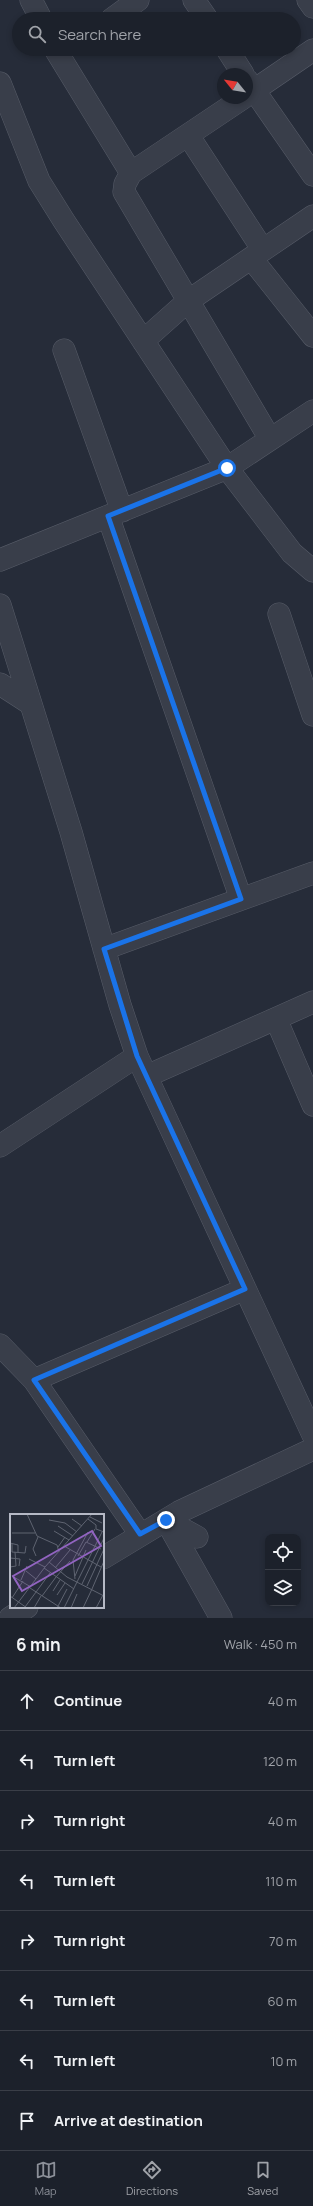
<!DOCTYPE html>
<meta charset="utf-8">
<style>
body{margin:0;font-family:Manrope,sans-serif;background:#252933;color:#f1f3f6}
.controls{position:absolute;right:12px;bottom:12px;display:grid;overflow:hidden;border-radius:8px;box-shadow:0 2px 6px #0003}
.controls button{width:36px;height:36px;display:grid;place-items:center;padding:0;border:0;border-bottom:1px solid #3a3e47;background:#1c212b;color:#f1f3f6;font:20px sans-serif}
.compass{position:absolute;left:217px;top:68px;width:36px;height:36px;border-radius:50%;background:#1c212b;box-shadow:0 2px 6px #0003;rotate:300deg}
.stop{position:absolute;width:12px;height:12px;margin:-9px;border:3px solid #1a73e8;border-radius:50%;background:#fff}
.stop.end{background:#1a73e8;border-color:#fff;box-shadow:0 1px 4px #0008}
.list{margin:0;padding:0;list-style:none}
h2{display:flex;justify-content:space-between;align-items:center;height:52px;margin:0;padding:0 16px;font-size:17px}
h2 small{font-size:13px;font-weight:400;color:#a0a3a9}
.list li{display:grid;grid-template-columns:26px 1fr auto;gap:12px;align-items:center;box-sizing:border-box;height:60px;padding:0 16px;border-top:1px solid #3a3e47}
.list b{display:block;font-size:15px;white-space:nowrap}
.list em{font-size:13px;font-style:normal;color:#a0a3a9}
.icon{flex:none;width:22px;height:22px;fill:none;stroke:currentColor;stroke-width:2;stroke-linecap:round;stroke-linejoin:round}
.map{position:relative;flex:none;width:313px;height:1618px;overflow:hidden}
.search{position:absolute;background:#1c212b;box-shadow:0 2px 6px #0003;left:12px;right:12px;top:12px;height:44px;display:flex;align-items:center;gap:10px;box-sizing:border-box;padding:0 14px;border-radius:22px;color:#a0a3a9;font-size:15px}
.sheet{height:532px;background:#1c212b}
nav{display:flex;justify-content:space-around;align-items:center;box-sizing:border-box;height:56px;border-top:1px solid #3a3e47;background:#1c212b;font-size:11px;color:#a0a3a9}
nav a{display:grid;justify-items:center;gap:2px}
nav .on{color:#8c9099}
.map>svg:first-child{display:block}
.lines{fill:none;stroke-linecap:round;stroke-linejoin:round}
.minor-casing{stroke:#575c68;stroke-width:23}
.minor{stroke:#393e4a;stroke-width:22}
.route{stroke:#1a73e8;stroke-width:5}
.inset-road{fill:none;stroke:#5f6471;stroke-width:1}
.view{fill:#9264c1;fill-opacity:0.15;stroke:#9264c1;stroke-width:2}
.inset-edge{fill:none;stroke:#b5b9c5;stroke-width:2}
</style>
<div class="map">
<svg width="313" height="1618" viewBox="0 0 313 1618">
<rect width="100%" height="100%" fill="#262c39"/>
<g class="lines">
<defs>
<path id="minor" d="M31,0L41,19
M194,0L207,19
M308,0L313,7
M112,19L138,0
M55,49L131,173
M227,49L243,74
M247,80L313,175
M0,83L39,181L64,221L227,468L292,553L313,571
M247,95L313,50
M243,98L131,173L125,184L124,192L270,439
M188,135L263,250
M251,258L313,336
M143,341L188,301L313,216
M64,350L122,511
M108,516L241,899
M0,560L227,468L313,411
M0,605L71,832L120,1005L137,1056L313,1435
M279,614L313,715
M0,684L31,704
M104,949L313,873
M276,1019L313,1105
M147,1076L313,1002
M0,1146L137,1056
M0,1345L34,1380L140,1534
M34,1380L245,1289
M166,1520L221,1618
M166,1520L197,1537
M103,1558L179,1512L313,1449
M10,1618L27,1607"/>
</defs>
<use href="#minor" class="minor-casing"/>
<use href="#minor" class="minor"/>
</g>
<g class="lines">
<path class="route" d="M166,1520L140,1534L34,1380L245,1289L137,1056L104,949L241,899L108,516L227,468"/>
</g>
<g transform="translate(10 1514)">
<rect width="94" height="94" fill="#262c39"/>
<path class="inset-road" d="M17,0L27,22L47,31L49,38M80,3L92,9M62,5L72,12M78,5L86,11V15L94,18M39,6L55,9L67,18M48,12L63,22M44,17L59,26M2,19H25M77,28L85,15M0,29L8,31V38M2,30V38L15,39L16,32M54,32L91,53M48,33L55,23M26,42L23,35L28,23M68,42L76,28L91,35M0,44L10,45L9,52M19,45L35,53M39,48L57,63L94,82M0,53L6,52L5,38M34,54L64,75M45,54L60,36M16,57L26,65M2,62L21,73M65,62L76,36M46,63L60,47M65,65L63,46L78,18M11,66L17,52M72,70L94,24M77,72L94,35M20,74L51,94M82,75L94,47M43,77L50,66M47,81L55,69M0,82L17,94M32,82L46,63M2,84L13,67M15,93L40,59M4,94L35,53L82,0M24,94L31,82M47,94L57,75M54,94L92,18M61,94L67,80M73,94L82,75M86,94L93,81"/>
<path class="view" d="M82,17L91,32L12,77L3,62Z"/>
<rect width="94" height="94" class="inset-edge"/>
</g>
</svg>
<div class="controls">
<button><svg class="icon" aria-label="locate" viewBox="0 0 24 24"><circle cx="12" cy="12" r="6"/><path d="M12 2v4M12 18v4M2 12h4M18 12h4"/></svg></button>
<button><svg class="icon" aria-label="layers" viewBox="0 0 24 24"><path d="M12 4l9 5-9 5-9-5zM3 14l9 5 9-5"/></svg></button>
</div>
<svg class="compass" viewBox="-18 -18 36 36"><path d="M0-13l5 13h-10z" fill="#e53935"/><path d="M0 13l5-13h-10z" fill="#a0a3a9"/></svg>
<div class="stop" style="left:227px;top:468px"></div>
<div class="stop end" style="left:166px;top:1520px"></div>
<div class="search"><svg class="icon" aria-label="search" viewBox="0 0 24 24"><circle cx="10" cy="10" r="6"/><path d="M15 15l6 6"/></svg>Search here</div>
</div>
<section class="sheet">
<h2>6 min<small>Walk · 450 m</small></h2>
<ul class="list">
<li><svg class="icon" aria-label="ahead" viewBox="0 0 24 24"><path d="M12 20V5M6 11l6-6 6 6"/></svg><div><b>Continue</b></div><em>40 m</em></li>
<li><svg class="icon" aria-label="left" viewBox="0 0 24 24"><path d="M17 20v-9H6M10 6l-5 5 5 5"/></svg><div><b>Turn left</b></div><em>120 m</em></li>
<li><svg class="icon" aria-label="right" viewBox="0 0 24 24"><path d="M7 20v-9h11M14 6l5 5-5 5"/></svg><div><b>Turn right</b></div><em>40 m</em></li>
<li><svg class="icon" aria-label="left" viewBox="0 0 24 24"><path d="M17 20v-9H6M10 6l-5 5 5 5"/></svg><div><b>Turn left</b></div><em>110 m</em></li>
<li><svg class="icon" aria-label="right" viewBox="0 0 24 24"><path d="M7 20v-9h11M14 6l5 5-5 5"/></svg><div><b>Turn right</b></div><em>70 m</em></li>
<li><svg class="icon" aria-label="left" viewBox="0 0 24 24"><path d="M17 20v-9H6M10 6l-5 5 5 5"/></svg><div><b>Turn left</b></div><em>60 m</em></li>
<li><svg class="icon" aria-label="left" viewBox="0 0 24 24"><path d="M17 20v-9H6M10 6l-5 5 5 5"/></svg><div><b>Turn left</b></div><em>10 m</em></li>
<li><svg class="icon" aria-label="arrive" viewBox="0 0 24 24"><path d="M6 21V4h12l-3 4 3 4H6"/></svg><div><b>Arrive at destination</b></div></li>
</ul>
</section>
<nav>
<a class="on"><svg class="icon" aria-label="map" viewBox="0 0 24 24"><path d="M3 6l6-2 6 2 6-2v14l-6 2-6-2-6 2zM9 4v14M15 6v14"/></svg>Map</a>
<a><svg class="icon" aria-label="directions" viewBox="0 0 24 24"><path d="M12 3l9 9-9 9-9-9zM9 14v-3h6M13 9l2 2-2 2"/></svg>Directions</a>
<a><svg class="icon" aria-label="saved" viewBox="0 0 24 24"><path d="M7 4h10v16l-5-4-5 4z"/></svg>Saved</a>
</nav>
